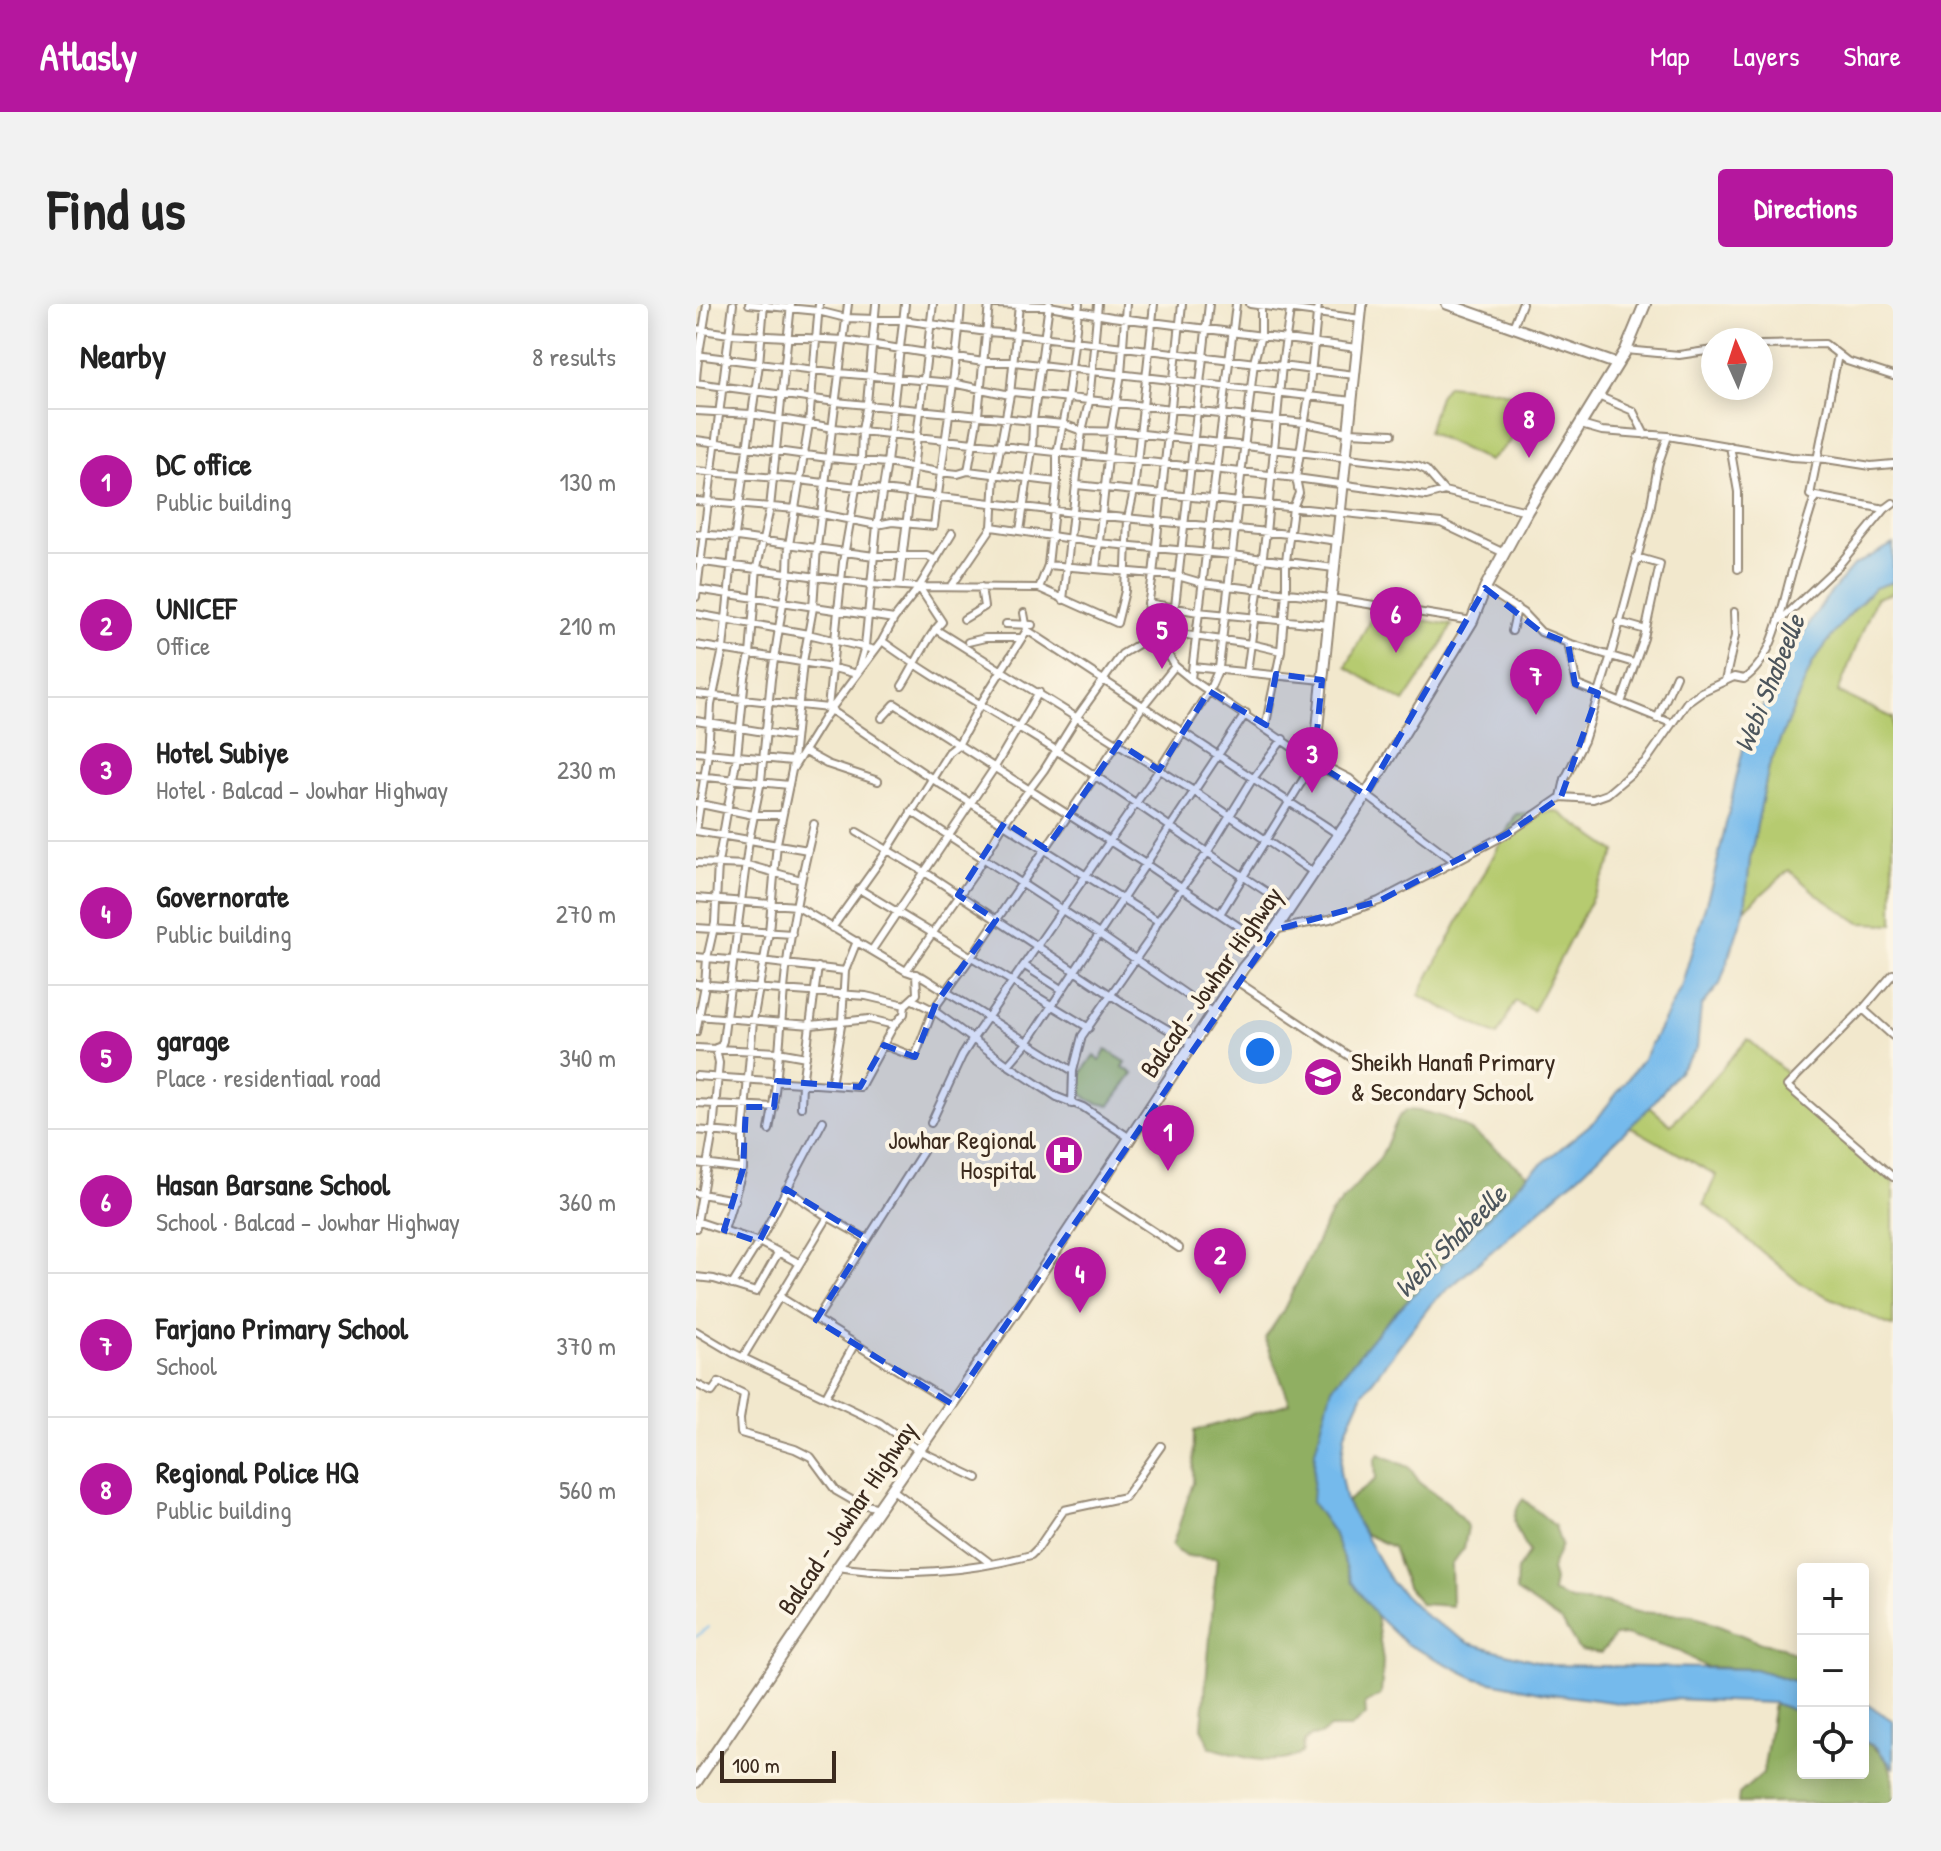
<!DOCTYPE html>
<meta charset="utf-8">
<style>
body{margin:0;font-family:"Patrick Hand",sans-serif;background:#f2f2f2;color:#222}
.controls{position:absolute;right:24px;bottom:24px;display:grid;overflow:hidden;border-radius:8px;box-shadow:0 4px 20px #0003}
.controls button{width:72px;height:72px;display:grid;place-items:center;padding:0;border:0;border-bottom:2px solid #e0e0e0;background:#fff;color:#222;font:40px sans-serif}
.compass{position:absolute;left:1005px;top:24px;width:72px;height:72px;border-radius:50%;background:#fff;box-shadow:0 4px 20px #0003;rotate:357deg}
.scale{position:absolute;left:24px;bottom:20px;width:116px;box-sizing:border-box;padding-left:8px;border:4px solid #3b2a1e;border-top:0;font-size:22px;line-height:28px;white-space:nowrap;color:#3b2a1e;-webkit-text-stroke:6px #fcf5e5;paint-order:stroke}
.you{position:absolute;left:564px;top:748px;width:28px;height:28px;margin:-20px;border:6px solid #fff;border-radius:50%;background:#1a73e8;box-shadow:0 0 0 12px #1a73e833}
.badge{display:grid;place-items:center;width:52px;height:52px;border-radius:50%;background:#b5179e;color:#fff;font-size:26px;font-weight:700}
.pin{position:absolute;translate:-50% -66px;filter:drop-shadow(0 2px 4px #0008)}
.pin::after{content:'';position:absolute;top:42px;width:28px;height:24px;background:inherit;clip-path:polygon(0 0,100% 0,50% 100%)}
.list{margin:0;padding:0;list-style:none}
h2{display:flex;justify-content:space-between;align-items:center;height:104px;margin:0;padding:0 32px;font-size:34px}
h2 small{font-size:26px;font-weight:400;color:#767676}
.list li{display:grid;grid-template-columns:52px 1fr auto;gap:24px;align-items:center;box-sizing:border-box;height:144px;padding:0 32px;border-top:2px solid #e0e0e0}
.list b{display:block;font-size:30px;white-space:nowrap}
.list p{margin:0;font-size:26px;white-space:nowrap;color:#767676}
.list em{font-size:26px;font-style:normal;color:#767676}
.icon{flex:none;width:44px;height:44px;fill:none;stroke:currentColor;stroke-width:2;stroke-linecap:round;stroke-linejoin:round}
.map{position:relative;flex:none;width:1197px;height:1499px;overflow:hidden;border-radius:8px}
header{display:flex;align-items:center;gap:48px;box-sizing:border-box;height:112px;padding:0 40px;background:#b5179e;color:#fff}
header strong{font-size:38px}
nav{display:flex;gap:44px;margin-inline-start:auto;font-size:28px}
.intro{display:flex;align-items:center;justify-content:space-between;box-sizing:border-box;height:192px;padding:0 48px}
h1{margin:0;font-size:56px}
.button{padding:20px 36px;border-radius:8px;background:#b5179e;color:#fff;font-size:28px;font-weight:700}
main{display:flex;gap:48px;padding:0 48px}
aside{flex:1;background:#fff;border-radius:8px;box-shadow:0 4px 20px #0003}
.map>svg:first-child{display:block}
.green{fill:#b6cb6f;stroke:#787a46;stroke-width:2}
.forest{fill:#90af62;stroke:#666c40;stroke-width:2}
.water{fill:#75baec;stroke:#587285;stroke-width:2}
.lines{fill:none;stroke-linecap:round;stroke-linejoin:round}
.stream{stroke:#75baec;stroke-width:2}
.street-casing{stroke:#968976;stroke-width:10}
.secondary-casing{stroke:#968976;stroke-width:13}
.primary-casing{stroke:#968976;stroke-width:14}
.street{stroke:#fff;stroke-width:6}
.secondary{stroke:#fff;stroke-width:9}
.primary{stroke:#fff;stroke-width:10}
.marked{fill:#1d4ed8;fill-opacity:0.2;stroke:#1d4ed8;stroke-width:6;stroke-dasharray:16 10;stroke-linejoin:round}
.labels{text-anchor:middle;stroke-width:8;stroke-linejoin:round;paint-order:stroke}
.street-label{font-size:26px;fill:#3b2a1e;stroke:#fcf5e5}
.poi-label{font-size:26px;fill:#3b2a1e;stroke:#fcf5e5;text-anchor:start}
.water-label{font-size:28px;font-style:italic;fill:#4c555c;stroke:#fcf5e5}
</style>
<header>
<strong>Atlasly</strong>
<nav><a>Map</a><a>Layers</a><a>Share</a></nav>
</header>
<div class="intro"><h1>Find us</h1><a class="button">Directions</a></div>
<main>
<aside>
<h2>Nearby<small>8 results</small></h2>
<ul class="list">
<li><span class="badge">1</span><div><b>DC office</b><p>Public building</p></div><em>130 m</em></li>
<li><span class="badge">2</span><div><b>UNICEF</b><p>Office</p></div><em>210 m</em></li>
<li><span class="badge">3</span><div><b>Hotel Subiye</b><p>Hotel · Balcad - Jowhar Highway</p></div><em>230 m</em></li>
<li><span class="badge">4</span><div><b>Governorate</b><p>Public building</p></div><em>270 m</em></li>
<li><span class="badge">5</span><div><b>garage</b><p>Place · residentiaal road</p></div><em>340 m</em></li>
<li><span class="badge">6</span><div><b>Hasan Barsane School</b><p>School · Balcad - Jowhar Highway</p></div><em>360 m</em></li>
<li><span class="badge">7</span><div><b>Farjano Primary School</b><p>School</p></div><em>370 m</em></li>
<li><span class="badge">8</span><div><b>Regional Police HQ</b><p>Public building</p></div><em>560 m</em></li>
</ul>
</aside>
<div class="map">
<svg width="1197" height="1499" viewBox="0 0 1197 1499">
<rect width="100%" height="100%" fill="#fcf5e5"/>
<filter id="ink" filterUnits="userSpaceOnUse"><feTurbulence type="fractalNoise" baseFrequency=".0125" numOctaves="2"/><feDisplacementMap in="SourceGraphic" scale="16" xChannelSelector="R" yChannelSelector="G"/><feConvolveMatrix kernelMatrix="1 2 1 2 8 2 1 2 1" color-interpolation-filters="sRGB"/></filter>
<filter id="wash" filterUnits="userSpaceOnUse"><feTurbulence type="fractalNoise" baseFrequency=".006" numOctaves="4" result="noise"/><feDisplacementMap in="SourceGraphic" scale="32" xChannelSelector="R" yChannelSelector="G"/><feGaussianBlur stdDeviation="1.8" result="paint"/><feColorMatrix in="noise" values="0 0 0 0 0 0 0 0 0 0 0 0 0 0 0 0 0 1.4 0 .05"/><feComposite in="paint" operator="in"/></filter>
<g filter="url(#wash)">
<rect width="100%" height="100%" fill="#f2e8cd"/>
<path class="green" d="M751,81L801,86L831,95C833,124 813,139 793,157L732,128L743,92Z
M1197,278V289L1180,294L1142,388L1197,414V620L1164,619L1123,592L1093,566L1049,605L1054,555L1073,462L1117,358L1146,319L1178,284Z
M678,308L756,321L744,344L708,398L650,363Z
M861,507L920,548L837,707L819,697L801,732L723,691L820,510Z
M1052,735L1095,773L1086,783L1197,878V1023L1105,980L1008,900L1020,871L933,822L954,803L975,821Z
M410,746L430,758L427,763L437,770L414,801C398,800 384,795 380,777L398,751L404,756Z"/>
<path class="forest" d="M710,806C761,807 795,841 832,871L684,1025L616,1198L637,1228L656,1278L680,1311L687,1357L685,1391L669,1400L670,1411L654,1424H634L624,1431L615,1432L608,1438L606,1449C580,1465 541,1452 514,1443L506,1423L521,1254C506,1252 486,1256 476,1242L497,1179L498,1127L594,1099L569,1034L587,1007L634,911L685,853L702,814Z
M683,1150L713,1163L725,1180L752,1199L772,1223L768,1244L755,1261L756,1302L725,1300L711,1283L697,1243L667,1229L650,1198L680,1175L679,1155Z
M827,1195L859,1222L865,1241L855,1266L858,1276L856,1288L875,1296L910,1299L941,1308L996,1311L1065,1339L1086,1343L1107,1355V1376L1098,1377L1059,1365L1010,1363L982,1347L929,1331L919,1332L905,1349L883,1346L866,1318L820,1287L821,1266L833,1248C821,1226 810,1217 827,1195Z
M1078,1399L1107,1410V1469H1167V1437C1197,1453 1197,1467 1197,1499H1042L1043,1490L1067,1469Z"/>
<path class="water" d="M1197,240V278L1178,284L1146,319L1117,358L1073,462L1054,555L1049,605L1024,680L1005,703L1001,744L954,803L888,867L736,999L667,1089L649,1129L644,1168L650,1198L695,1278L730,1312L773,1339L855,1361L1059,1365L1097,1377L1107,1376V1410L1078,1399L977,1395L938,1401L849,1389L781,1375L710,1340L680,1311L656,1278L637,1228L616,1198L619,1147L636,1083L684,1025L832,871L901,815L947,755L985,683L1018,572L1049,436L1096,346L1127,298L1157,262Z
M1167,1397L1197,1417V1464L1180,1443L1167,1437Z"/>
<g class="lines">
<path class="stream" d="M0,1333L12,1323"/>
</g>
</g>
<g filter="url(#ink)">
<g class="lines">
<defs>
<path id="street" d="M53,0L122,7L150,14L207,16L291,28L320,30L659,71
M68,0L63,60L37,245L27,345L15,401L12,449L0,527L112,546
M300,0L353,2L416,13L661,44
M554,0L665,15
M817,23L826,0
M0,25L33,30L148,36L287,58H318L656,97
M1065,41L1129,40L1151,57L1197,72
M930,46L983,51L1017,46
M0,51L143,69L256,79L314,91L317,88L609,119L653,128L696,130
M1142,51L1114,191L1189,205
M0,77C1,51 8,26 11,0
M0,79L140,98L367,120L386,127L430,128L721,162L730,166L748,187
M902,92L937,107L949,131
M0,107L55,110L138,124L600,174L730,192L748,187L831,207
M885,121L906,127L972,132L1095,153L1130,155L1175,162L1197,160
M0,136L132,154L191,159L243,168L262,170L272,167L361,178
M1034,142L1042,188V265
M0,167L103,176L378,209L593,230L641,237
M272,167L282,111L293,0
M381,181L745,219L808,249
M0,197L100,205L181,221L196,218L238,222C247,148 260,74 265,0
M296,223L402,239L537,251L638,264
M324,227L336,146L337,117L353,0
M0,230L41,233L178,252H231L240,256
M0,257L175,280L223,283L343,284L421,319L429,287L432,214L438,187L458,0
M352,261L482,272L506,279L635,294L776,317
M400,265L415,127L425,70L430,0
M203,281L237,0
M255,283L296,223L299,171L314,91L323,1
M343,284L352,261L361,178V150L371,96L383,0
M789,284L827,309L845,328L872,339L881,381L975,419
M0,285L198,315
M0,293L37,0
M367,296L386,127L393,98L402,0
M452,299L502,308L633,321
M328,309L331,326L642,530
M0,310L112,330L179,346
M268,315L288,303L285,283
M1085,316L1143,261L1189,205L1197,199
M922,318L950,326
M310,320L336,321
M239,325L496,486L617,568
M816,327L821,304
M476,329L555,340L585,347
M186,337C242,378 303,410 361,447C440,497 515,553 594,603
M272,338L289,334H325
M446,338L470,347L479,362L495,375L618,458L524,610
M446,338L457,271L486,0
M872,339L938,359
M0,341L130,362L161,370L169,342L181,221L191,159L209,0
M470,347L476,329L513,0
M497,363L626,376
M551,368L570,229L586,61L595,0
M495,375L540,0
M1029,377L1039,332L1038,308
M206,382C218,364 231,332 246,318L223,283
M0,390L132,404L238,476L462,617
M925,399L948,334L964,260L940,253
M132,404L147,258L165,156L166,126L171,99L180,0
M186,414L199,400L451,561L567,639
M961,415L980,372
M0,417L99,433
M569,424L585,347L590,288V257L597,204L603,189L600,174L613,91L622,0
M0,448L96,457
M109,448L131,460L182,477
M96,466L129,413L186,337L198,315L223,283L256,229
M0,472L93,481
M670,491L757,556
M865,493L869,475L888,437L915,351L954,206L962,161L972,132
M0,499L57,511H86
M215,507L403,630L517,709
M161,528L227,567L430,701L497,740
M0,559L51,561L105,576
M163,585L393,724
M0,594L100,602L210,667L227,673L377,767L376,800
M0,624L96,630
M136,624L191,547L253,448L262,441L285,399L331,326
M582,625L634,615L683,597L811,530L865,493L897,495L911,490L950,457L991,398L1005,388L1038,373L1048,375C1080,353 1086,299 1097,264C1104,240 1112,216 1119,192
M176,646L299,463L343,388
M0,653L33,656L39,654L149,667
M329,662L365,685
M210,667L276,573L309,518L348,466L381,413L426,350L446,338
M1197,670L1167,705L1091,782L1197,873
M539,676L659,756
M0,680L170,692L209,701
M217,696L237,706L312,761L361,793L387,803L434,834
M1167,705L1197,732
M0,712L115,721L173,715L198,721
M0,728L9,681L11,654L19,619L22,559L41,452L49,374L54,351L61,263L74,204L95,0
M188,741L219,753L237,706L276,652L447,402L479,362
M0,744L82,748L110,753
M312,761L331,739L550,409
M377,767L386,732L453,636L462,617L511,549L556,476L587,435
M0,772L164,783L198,721L208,710L209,701L221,690L220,670
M135,781L146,716L149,667L161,637
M0,799L78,803
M105,803L106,780L122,663
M235,819L266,752L278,733L463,466L513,387L523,364L558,58L565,31V0
M0,826L47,830
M73,826C82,779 84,732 88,685C93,629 105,574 118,520
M0,859L47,865
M90,885L132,913
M398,888L483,944
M0,889L39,896
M0,917L63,938L103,959
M0,924L17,827L23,759L20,744L25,742L27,737L53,536L65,477L75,375L92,267L93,241L113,120L123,0
M28,926L47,865V830L57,717L73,628L81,539L96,466L107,358L117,304L121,243L152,0
M0,973L18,975L60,988L82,949
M36,981L63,938L127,817
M84,993L256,1100
M120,1016L228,846
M0,1027L37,1049L184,1119L222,1146L281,1174
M47,1053L132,913L171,935
M0,1080L16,1088L23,1078L48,1090L44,1115L45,1129L99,1145L115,1153L140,1187L161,1199L184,1204
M130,1092L158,1041
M197,1186L294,1259
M142,1263C205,1273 273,1268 335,1251L342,1244L368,1206L429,1193L465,1142"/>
<path id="secondary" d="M666,0L618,458L653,476L670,491
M751,0L921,60"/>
<path id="primary" d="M0,1478L128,1289L142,1263L322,1003L517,709L547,664L579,626L670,491L776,317L789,284L831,207L930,46L949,0"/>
</defs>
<use href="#street" class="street-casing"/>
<use href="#secondary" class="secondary-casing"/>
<use href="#primary" class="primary-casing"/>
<use href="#street" class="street"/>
<use href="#secondary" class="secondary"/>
<use href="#primary" class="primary"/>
</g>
</g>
<path class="marked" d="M789,284L845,328L872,339L879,380L902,389L865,493L811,530L683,597L579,626L256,1100L120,1016L171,935L90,885L63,938L28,926L47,865L50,803H78L81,777L164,783L188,741L219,753L240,699L300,616L262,591L309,518L350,545L423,439L463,466L513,387L570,421L580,370L626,376L618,458L670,491Z"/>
<defs>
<symbol id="school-disc" viewBox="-11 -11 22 22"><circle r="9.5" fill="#b5179e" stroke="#fcf5e5"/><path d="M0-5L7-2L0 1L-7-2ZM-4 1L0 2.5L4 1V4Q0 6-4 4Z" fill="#fff"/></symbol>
<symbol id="hospital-disc" viewBox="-11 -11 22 22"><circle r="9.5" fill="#b5179e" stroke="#fcf5e5"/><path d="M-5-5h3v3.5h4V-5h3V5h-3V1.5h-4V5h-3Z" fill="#fff"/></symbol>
</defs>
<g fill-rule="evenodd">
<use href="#school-disc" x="605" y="751" width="44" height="44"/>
<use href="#hospital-disc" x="346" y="829" width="44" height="44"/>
</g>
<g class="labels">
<g class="street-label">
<text transform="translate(515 678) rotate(-55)" y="9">Balcad - Jowhar Highway</text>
<text transform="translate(151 1214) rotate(-56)" y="9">Balcad - Jowhar Highway</text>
</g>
<g class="poi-label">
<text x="655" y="767">Sheikh Hanafi Primary<tspan x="655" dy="30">&amp; Secondary School</tspan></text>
<text x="340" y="845" text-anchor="end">Jowhar Regional<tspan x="340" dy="30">Hospital</tspan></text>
</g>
<g class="water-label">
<text transform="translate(1073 379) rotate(-68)" y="10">Webi Shabeelle</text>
<text transform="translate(754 937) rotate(-45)" y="10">Webi Shabeelle</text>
</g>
</g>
</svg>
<div class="controls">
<button>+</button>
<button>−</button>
<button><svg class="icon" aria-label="locate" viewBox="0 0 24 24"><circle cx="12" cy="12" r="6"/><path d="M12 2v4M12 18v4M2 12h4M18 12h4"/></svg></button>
</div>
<svg class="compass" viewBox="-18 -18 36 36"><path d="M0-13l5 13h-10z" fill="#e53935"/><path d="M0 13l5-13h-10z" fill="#767676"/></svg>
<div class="scale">100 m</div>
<div class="you"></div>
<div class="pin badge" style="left:472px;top:867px">1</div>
<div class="pin badge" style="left:524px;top:990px">2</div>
<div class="pin badge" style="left:616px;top:489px">3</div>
<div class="pin badge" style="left:384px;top:1009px">4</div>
<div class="pin badge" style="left:466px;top:365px">5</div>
<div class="pin badge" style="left:700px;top:349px">6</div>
<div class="pin badge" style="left:840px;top:411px">7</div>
<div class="pin badge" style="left:833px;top:154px">8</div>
</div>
</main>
